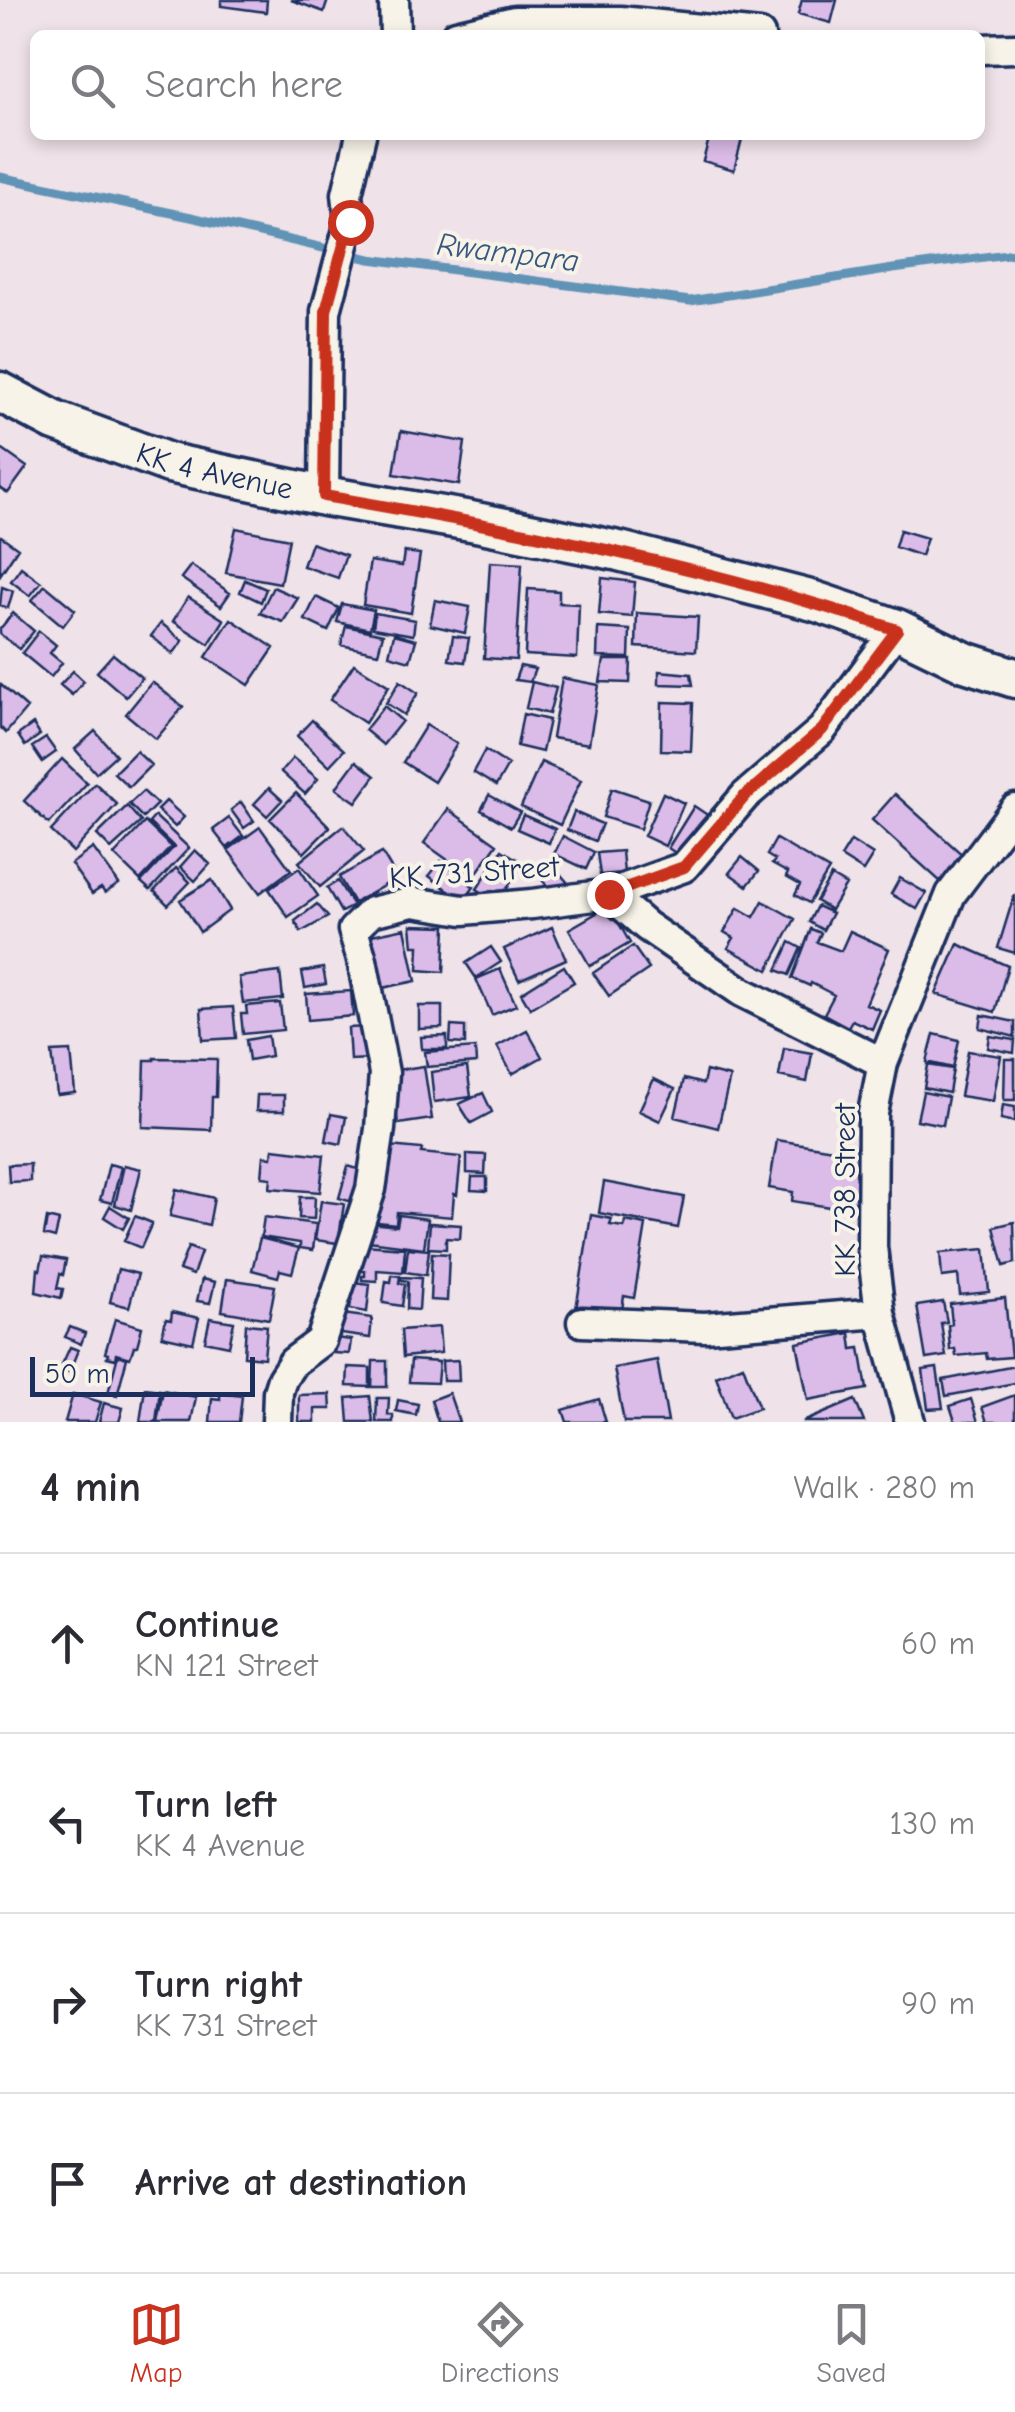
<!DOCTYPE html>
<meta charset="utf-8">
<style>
body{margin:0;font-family:"Comic Neue",sans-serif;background:#f2f2f3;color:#2b2b33}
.scale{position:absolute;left:30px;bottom:25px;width:225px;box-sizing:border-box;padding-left:10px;border:5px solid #1b2f5e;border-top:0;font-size:28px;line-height:35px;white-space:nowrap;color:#1b2f5e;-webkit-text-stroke:8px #f7f3e8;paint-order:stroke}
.stop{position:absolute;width:30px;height:30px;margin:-22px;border:8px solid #c8321e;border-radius:50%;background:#fff}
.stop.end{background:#c8321e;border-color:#fff;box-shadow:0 2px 10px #0008}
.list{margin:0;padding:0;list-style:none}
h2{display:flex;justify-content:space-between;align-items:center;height:130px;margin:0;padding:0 40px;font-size:42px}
h2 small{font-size:32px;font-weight:400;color:#7c7c81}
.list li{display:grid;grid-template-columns:65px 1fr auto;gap:30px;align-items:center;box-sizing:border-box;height:180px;padding:0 40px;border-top:2px solid #e1e1e2}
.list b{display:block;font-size:38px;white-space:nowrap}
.list p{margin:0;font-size:32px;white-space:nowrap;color:#7c7c81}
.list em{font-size:32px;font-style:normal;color:#7c7c81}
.icon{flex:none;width:55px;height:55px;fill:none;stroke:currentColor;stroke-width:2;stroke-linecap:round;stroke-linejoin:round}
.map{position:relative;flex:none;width:1015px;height:1422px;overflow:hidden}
.search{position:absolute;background:#fff;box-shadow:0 5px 15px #0003;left:30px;right:30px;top:30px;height:110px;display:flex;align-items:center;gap:25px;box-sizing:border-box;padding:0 35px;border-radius:15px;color:#7c7c81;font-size:38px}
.sheet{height:850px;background:#fff}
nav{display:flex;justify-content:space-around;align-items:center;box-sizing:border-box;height:140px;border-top:2px solid #e1e1e2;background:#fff;font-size:28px;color:#7c7c81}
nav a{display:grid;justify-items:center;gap:5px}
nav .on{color:#c8321e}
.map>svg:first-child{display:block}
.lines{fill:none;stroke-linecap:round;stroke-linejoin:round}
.stream{stroke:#6093b6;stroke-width:9}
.building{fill:#dbbbe7;stroke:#1b2f5e;stroke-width:2.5}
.minor-casing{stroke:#1b2f5e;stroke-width:35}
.secondary-casing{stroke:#1b2f5e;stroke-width:45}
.minor{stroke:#f7f3e8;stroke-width:28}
.secondary{stroke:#f7f3e8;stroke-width:38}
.route{stroke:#c8321e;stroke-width:12}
.labels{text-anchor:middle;stroke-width:8;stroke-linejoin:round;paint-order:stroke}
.street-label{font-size:30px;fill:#1b2f5e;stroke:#f7f3e8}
.water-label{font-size:32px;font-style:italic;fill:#385882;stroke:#f7f3e8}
</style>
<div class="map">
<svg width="1015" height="1422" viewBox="0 0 1015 1422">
<rect width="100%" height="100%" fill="#efe2e8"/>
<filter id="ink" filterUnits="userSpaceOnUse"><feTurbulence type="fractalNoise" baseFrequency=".01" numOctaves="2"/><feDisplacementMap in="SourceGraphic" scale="20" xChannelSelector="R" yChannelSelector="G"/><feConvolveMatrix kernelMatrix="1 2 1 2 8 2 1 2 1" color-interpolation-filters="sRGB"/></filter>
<g filter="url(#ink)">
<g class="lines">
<path class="stream" d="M0,177L191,217L370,259L690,301L893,269L1015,253"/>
</g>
<path class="building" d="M221,0H267L266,12L221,6Z
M291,0H328L324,12Z
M802,0H837L831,23L798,14Z
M710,135H743L734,170L703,161Z
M401,431L465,442L459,485L394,474Z
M0,448L27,467L8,493L0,488Z
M236,528L289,539L280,583L226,573Z
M900,530L927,538L921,556L895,547Z
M1,536L18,548L0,575V537Z
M311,543L346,555L338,578L303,566Z
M404,552L420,554L411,613L363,605L370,561L402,566Z
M490,562L522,564L516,660L484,658Z
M191,565L230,593L221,606L181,578Z
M21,567L41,582L30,596L11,581Z
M602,578L635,582L632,617L599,614Z
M245,580L266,589L261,602L240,592Z
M45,585L75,610L63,626L32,600Z
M2,587L13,591L8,608L0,605Z
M273,587L298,598L283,622L260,613Z
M528,589L559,591V603L579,604L577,658L525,655Z
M188,597L224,620L209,644L173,621Z
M316,597L339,608L328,631L305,620Z
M435,600L470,607L465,633L430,625Z
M342,604L374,610L370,629L337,622Z
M13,613L34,631L19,649L0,634V629Z
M375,613L415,620L413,635L373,628Z
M637,613L698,617L696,651L636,647Z
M231,619L274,648L249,685L206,657Z
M161,623L183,641L173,654L151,636Z
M346,626L383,634L378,653L341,645Z
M598,628L630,630L629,658L597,657Z
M39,631L56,645L50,653L62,663L51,677L22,653Z
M394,634L416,640L410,661L389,655Z
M453,636L469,638L465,662L449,660Z
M113,654L142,678L126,697L97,672Z
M604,660H631L630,683L600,682Z
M354,664L389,686L365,723L330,700Z
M520,666L535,669L530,682L515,680Z
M73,671L84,681L72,695L60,685Z
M659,671L691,674L693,685L659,684Z
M562,678L599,685L589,744L552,738Z
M400,681L418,693L404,715L386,703Z
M152,682L183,707L156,739L126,714Z
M532,682L556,688L549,714L526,708Z
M0,684L27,708L6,733L0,727Z
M662,702L693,703L691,751L661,750Z
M384,706L402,721L383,745L365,730Z
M523,714L549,720L542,752L517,746Z
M312,720L344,750L329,766L297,736Z
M33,724L40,735L25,746L18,735Z
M426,725L457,744L434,782L403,762Z
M95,731L116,755L96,773L75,749Z
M46,738L56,752L42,762L32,747Z
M485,750L508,765L496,786L473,772Z
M136,751L151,765L129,787L114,773Z
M293,758L318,779L305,794L281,772Z
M62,759L87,783L49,824L24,801Z
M356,761L375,776L356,802L336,788Z
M541,762L581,780L560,825L521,807Z
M95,783L117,804L73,852L51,831Z
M269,788L282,800L267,816L254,804Z
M612,788L649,800L640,829L603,817Z
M143,791L157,804L143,818L129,804Z
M296,793L330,827L304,853L270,819Z
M663,793L684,803L665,846L644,836Z
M895,794L965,857L942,883L872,820Z
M489,795L520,812L511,827L481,810Z
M166,801L184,817L175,827L157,810Z
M241,802L254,821L244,828L231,810Z
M127,806L141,822L111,849L97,835Z
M694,806L709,816L683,858L668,848Z
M448,809L497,844L473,878L424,843Z
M574,812L602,824L595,841L567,830Z
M523,815L555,829L549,843L517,829Z
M155,816L189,848L150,890L141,882L174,847L149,823Z
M229,818L243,836L227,848L213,830Z
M145,822L171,847L140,880L114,855Z
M343,826L364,851L320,887L299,862Z
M260,827L291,870L260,893L228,850Z
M563,836L594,852L586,869L554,854Z
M776,839L829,870L809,903L795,895L800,885L786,877L788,873L772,864L775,860L767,855Z
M851,841L873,855L863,871L841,857Z
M93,848L119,884L105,893L101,888L92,894L71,864Z
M195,850L210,864L195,881L180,867Z
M502,850L523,863L498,903L477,889Z
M622,851L624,873L600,875L597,853Z
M382,853L397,878L354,903L339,877Z
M742,857L759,871L747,886L729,873Z
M441,861L474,887L463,902L429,876Z
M176,868L190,882L168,905L154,891Z
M299,868L318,896L288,917L269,889Z
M556,869L568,883L555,895L543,881Z
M831,876L846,885L831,910L816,901Z
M900,878L926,893L917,909L891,894Z
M212,880L230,910L200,932L180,900Z
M338,881L353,906L341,912L327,888Z
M1014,896H1015V953L998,948Z
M763,901L795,919L768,970L728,948L734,938L724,932L738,908L754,917Z
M317,904L328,917L301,932L295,921Z
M609,906L630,943L590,966L569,929Z
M817,906L832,913L823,930L809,922Z
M411,925L446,926L444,972L418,970L419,946H413Z
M552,927L566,959L519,980L504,949Z
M405,928L416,981L378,989L367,936Z
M811,929L821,933L817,942L841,951L850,931L889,949L866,1004L880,1010L872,1029L852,1020L848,1027L824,1014L834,995L811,983L810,986L792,978Z
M790,942L801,948L789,975L777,970Z
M958,944L1008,966L995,1012L936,994Z
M633,946L649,969L609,996L593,973Z
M491,947L501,962L476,978L466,963Z
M564,966L574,982L530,1008L521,993Z
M323,968L326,984L305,988L302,972Z
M500,969L516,1005L492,1015L476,979Z
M280,972L283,999L243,1003L239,977Z
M351,991L353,1016L308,1020L306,994Z
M280,1003L283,1030L243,1034L241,1014H247L246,1006Z
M419,1006H442V1028L419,1029Z
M233,1007L236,1038L203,1040L201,1009Z
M982,1015L1015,1022V1037L980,1028Z
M451,1026L465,1027V1044L450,1043Z
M367,1027L370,1059L350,1060L348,1028Z
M527,1030L542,1057L512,1074L497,1046Z
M934,1034L959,1040L953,1068L927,1062Z
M268,1036L271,1056L249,1060L246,1040Z
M447,1036V1049H422L421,1037Z
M990,1036L1015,1040L1014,1053L988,1048Z
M475,1048L476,1063L427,1067L425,1052Z
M784,1048L812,1053L807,1082L779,1076Z
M71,1051L75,1093L57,1095L52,1052Z
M968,1051L1001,1056L993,1101L960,1096Z
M154,1058L217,1059L216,1097H212L211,1130L143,1127L145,1060H154Z
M1005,1059H1015V1100H1004Z
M928,1065L953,1069L949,1093L924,1088Z
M424,1066L432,1119L398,1124L390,1071Z
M467,1067L471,1097L434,1102L431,1072Z
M706,1071L730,1077L718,1128L675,1117L684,1079L703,1084Z
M654,1079L675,1089L660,1121L639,1111Z
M923,1092L948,1097L943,1125L917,1120Z
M483,1093L492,1112L471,1123L459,1104Z
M257,1095H284V1111H256Z
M1003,1105L1015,1107V1122L1001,1119Z
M331,1114L346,1117L341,1144L326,1141Z
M777,1140L864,1154L856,1202L838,1199L836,1208L792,1201L793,1192L769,1188Z
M389,1146L422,1149L421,1153L461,1157L457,1195L454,1194L452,1217L397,1212L396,1224L377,1222L380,1199H383Z
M273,1149L324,1155L320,1192L270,1188L271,1178L262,1177L264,1156L272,1157Z
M467,1154L486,1155L485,1174L467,1173Z
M30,1164V1181L9,1182L8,1165Z
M109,1164L121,1167L112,1203L100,1200Z
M124,1165L141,1169L131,1210L115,1205Z
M348,1166L361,1170L352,1202L339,1198Z
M472,1177H487V1191L471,1190Z
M604,1182L684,1197L678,1228L599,1213Z
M176,1189L214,1198L209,1225L170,1216Z
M300,1197H315L314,1219L299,1218Z
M321,1201L344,1204L338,1243L315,1240Z
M110,1206L129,1218L123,1229L104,1217Z
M399,1215L428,1219L424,1248L368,1241L370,1223L397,1226Z
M591,1215L612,1219L610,1225L624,1227L625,1221L646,1225L634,1298L624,1296L621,1317L576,1309Z
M135,1216L152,1223L141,1248L124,1241Z
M264,1217L316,1224L313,1250L300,1248V1243L261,1237Z
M47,1218L59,1221L55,1238L44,1235Z
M1014,1222L1015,1263L1004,1266L994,1227Z
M430,1223L461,1225L460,1239L446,1238V1249L428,1248Z
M260,1238L299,1248L292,1273L280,1270L278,1277L252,1270Z
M364,1245L405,1248L403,1272L377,1270V1281L362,1280V1276H365V1271H362Z
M188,1247L201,1252L193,1275L179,1270Z
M408,1248L429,1250L426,1275L405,1272Z
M985,1249L989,1292L960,1295L958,1275L942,1277L940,1253Z
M432,1253L449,1254L447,1301L430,1300Z
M43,1256L66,1260L63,1275L60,1274L57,1288L63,1289L61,1298L36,1292L38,1269L40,1270Z
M118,1269L138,1274L129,1307L110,1302Z
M392,1275L400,1276L399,1283L405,1284L402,1306L383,1303L386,1281L391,1282Z
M401,1277L421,1278L419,1310L407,1309L408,1281L401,1280Z
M202,1279L215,1282L210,1303L197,1301Z
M227,1279L275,1286L269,1319L222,1311Z
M353,1282L370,1284L367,1312L350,1309Z
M1005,1298L1011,1357L987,1359L986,1353L956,1356L955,1349L950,1350L948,1325L952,1324L950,1304Z
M943,1302L947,1322L941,1323L946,1356L926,1359L917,1306Z
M172,1312L199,1318L193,1343L162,1336L166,1319L171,1320Z
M343,1314L372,1318L370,1338L341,1334Z
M210,1318L234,1322L229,1346L205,1341Z
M115,1319L142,1327L137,1346H134L130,1358L116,1354L115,1359L107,1357L108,1354L105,1353Z
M246,1324L267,1326L264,1358L244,1356Z
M70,1327L85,1333L81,1344L65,1337Z
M439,1327L441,1353L403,1357L401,1330Z
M850,1333L852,1349L860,1348L867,1389L808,1400L797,1343Z
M336,1338L351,1340L349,1354L334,1353Z
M70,1347L78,1350L69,1372L60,1369Z
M118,1355L127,1358L117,1395L108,1393Z
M411,1360L439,1362L437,1383L409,1382Z
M458,1360L459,1381H443L442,1361Z
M657,1360L668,1422H624L614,1368Z
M373,1361H387V1387H372Z
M743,1365L759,1408L731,1418L716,1376Z
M1015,1366V1383L946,1396L943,1380Z
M348,1367L370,1368V1387L347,1386Z
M937,1368L943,1408L928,1409L923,1370Z
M145,1388L160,1390L156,1422H140Z
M163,1390L196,1397L191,1422H157Z
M220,1393L242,1396L239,1422H210L212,1398L220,1399Z
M449,1393L459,1422H438L431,1400Z
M73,1394L101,1402L95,1422H65Z
M330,1394L331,1409H315V1422H299V1395Z
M1015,1395V1422H987L982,1407Z
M370,1396L373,1422H349L347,1398Z
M377,1398H389L388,1415H393V1422H376Z
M599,1399L606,1422H567L563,1410Z
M971,1399L978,1422H952L955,1421L950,1406Z
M398,1400L418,1404L416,1415L396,1411Z
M855,1400L864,1422H803Z
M104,1403L123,1408L119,1422H99Z"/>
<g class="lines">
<defs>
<path id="minor" d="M394,0L395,35
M456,35L514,21H620L760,35
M980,49L1015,48
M324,496L326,311L350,222L347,194L361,135
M609,894L646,926L742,992L883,1063
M582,1322L705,1327L880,1313
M277,1422L278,1392L282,1379L293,1362L321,1341L371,1189L380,1129L384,1073L362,960L353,930L371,912L413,902L463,910L532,904L609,894L684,867L745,796L822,730L897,629
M910,1422L880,1313L872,1247L873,1113L883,1063L951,894L1015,809"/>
<g id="secondary">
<path id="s1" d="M0,392L55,421L169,463L324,496L471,521L619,551L814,601L897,629L965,662L1015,678"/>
</g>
</defs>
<use href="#minor" class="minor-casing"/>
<use href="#secondary" class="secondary-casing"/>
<use href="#minor" class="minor"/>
<use href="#secondary" class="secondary"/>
</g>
</g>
<g class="lines" filter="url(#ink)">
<path class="route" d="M350,222L326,311L324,496C518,529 710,566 897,630L822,730L745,796L684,867L609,894"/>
</g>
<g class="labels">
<g class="street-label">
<text dy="10" stroke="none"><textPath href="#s1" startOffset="230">KK 4 Avenue</textPath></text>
<text transform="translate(474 872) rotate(-4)" y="10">KK 731 Street</text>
<text transform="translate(845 1190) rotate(-90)" y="10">KK 738 Street</text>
</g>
<g class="water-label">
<text transform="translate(508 252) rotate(7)" y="11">Rwampara</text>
</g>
</g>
</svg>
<div class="scale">50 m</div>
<div class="stop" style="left:350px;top:222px"></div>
<div class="stop end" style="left:609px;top:894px"></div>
<div class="search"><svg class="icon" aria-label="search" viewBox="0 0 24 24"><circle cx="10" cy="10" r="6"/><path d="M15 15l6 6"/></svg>Search here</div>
</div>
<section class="sheet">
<h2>4 min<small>Walk · 280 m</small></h2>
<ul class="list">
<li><svg class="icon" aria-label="ahead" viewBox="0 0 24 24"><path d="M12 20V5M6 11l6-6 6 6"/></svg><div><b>Continue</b><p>KN 121 Street</p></div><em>60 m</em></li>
<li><svg class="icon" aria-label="left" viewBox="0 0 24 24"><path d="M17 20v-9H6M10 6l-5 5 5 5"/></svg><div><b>Turn left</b><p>KK 4 Avenue</p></div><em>130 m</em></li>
<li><svg class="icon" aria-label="right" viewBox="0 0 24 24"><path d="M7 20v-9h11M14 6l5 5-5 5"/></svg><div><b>Turn right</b><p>KK 731 Street</p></div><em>90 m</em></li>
<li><svg class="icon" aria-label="arrive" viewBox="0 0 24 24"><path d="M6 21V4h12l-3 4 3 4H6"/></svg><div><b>Arrive at destination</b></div></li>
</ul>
</section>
<nav>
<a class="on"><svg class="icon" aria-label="map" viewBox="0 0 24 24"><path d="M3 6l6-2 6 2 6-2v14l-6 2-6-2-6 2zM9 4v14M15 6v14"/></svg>Map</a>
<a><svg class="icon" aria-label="directions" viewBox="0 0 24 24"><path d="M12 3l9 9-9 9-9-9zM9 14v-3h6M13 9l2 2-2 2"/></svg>Directions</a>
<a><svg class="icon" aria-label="saved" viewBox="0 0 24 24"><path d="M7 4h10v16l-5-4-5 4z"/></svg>Saved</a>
</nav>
